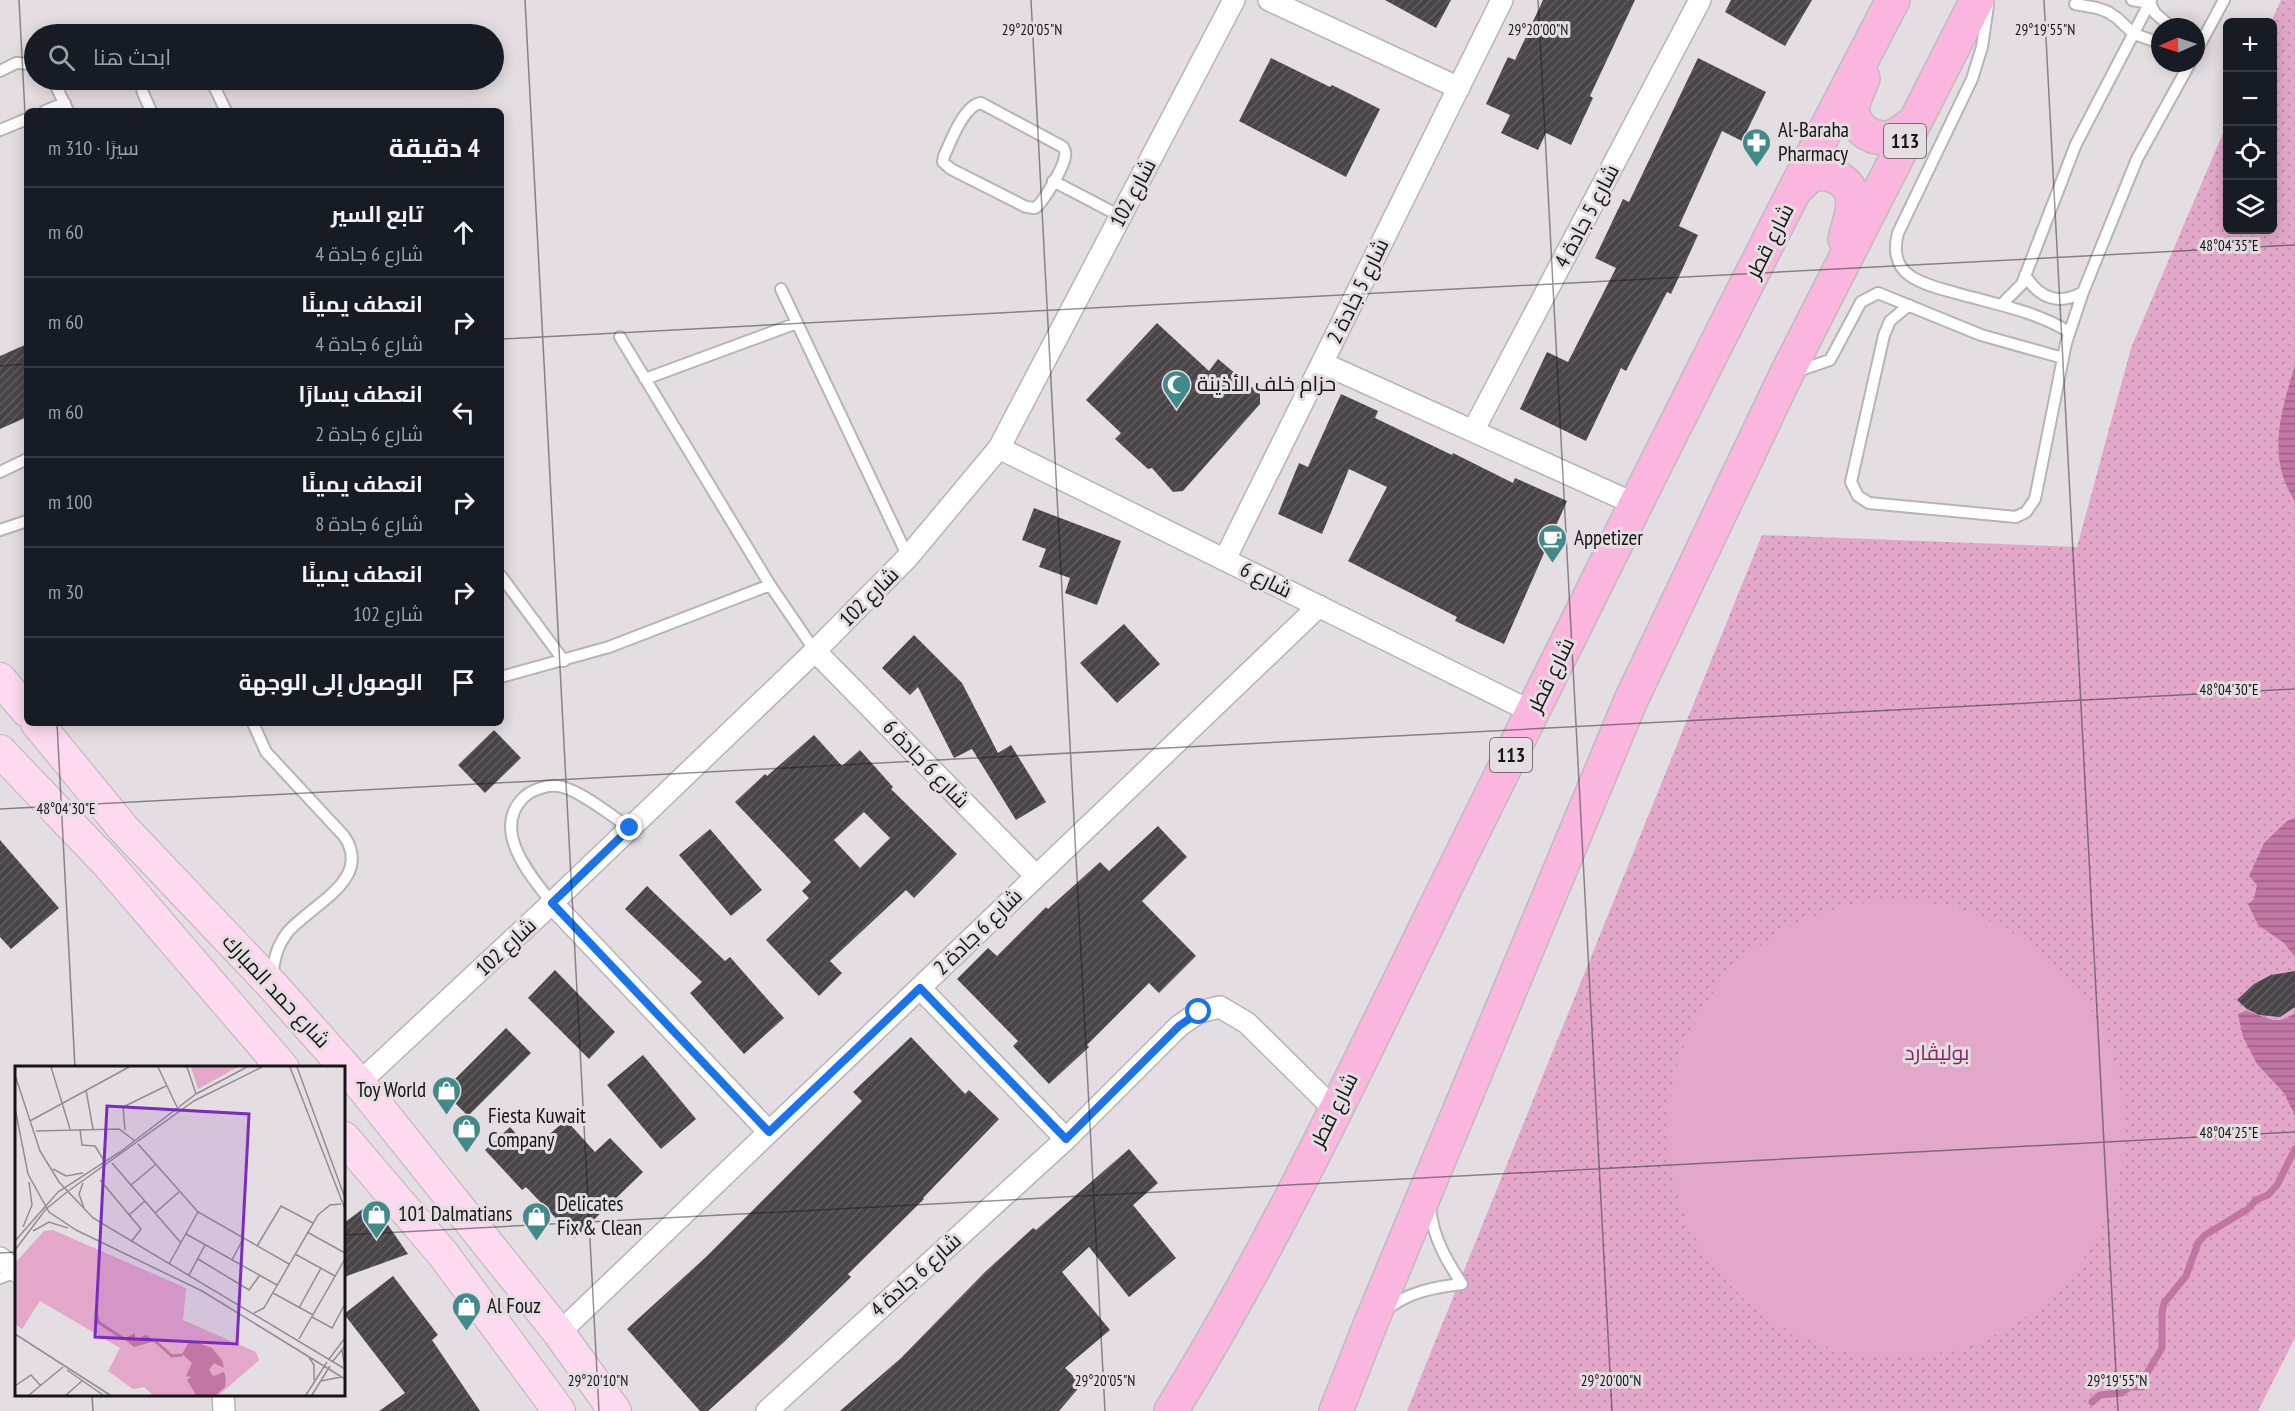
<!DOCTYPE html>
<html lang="ar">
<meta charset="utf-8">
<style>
body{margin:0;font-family:"PT Sans Narrow",Cairo,sans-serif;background:#20242c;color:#f1f3f6;direction:rtl}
.controls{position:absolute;right:18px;top:18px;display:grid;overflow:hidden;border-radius:9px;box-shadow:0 3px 15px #0003}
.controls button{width:54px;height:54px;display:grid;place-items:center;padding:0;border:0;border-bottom:2px solid #363941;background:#171b24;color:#f1f3f6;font:30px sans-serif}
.compass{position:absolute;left:2151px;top:18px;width:54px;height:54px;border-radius:50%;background:#171b24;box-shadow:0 3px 15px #0003;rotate:267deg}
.stop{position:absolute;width:18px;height:18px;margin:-14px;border:4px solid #1a73e8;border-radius:50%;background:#fff}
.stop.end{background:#1a73e8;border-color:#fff;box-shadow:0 2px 6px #0008}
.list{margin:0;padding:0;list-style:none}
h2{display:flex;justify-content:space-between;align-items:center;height:78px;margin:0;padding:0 24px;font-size:26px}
h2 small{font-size:20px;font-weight:400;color:#9ea1a6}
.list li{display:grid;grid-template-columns:39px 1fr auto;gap:18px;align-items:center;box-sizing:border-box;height:90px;padding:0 24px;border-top:2px solid #363941}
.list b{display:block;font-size:22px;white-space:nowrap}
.list p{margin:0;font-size:20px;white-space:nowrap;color:#9ea1a6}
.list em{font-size:20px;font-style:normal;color:#9ea1a6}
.icon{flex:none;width:33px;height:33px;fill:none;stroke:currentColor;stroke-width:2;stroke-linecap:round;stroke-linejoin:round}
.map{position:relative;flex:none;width:2295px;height:1411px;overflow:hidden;direction:ltr}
.search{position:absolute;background:#171b24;box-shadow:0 3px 15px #0003;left:24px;top:24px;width:480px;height:66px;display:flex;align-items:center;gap:15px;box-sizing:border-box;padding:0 21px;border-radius:33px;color:#9ea1a6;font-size:22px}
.panel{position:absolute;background:#171b24;box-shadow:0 3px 15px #0003;left:24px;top:108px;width:480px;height:618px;border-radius:9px;direction:rtl}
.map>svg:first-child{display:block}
.grass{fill:url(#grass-dots)}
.garden{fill:#e3a8c9}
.water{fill:url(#water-rules)}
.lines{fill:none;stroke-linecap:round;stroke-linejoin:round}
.stream{stroke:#c276a3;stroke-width:7}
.building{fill:url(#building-hatch);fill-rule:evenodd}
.lane-casing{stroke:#b9b3b6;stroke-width:14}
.street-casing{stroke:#b9b3b6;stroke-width:24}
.secondary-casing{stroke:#b9b3b6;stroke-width:34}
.primary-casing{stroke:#bebdbe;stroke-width:36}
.lane{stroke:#fff;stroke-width:10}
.street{stroke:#fff;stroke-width:21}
.secondary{stroke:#fddaef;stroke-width:32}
.primary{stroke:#fab6df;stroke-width:33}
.route{stroke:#1a73e8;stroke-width:8}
.ticks{fill:none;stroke:#171416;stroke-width:1.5;stroke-opacity:0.45}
.labels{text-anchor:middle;stroke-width:6;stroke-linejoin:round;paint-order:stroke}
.shield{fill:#e4dde1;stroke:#545053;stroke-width:1.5}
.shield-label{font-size:20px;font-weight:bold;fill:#171416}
.poi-label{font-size:21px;fill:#171416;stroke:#e4dde1;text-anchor:start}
.street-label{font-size:21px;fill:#171416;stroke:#e4dde1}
.park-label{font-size:21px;fill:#842965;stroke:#e4dde1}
.inset-river{fill:none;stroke:#c276a3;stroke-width:3}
.inset-road{fill:none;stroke:#928d90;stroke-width:1.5}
.view{fill:#7b2cbf;fill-opacity:0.15;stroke:#7b2cbf;stroke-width:3}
.inset-edge{fill:none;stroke:#171416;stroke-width:3}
.ticks-label{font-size:15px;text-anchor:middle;fill:#171416;stroke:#e4dde1;stroke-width:6;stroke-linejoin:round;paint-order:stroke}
</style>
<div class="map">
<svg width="2295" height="1411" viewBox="0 0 2295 1411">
<defs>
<pattern id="grass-dots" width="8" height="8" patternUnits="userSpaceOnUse" patternTransform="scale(1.5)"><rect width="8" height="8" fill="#e3a8c9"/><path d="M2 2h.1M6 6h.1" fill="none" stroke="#c290ac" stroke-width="1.8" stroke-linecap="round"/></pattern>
<pattern id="water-rules" width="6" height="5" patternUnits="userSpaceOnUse" patternTransform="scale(1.5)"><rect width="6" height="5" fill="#c276a3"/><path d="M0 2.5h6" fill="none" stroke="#9d6084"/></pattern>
<pattern id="building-hatch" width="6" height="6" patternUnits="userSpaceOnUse" patternTransform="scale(1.5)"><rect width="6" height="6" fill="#4a4548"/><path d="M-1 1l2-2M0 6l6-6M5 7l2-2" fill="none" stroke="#605c5f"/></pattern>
</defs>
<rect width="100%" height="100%" fill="#e4dde1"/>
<path class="grass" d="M2281,0H2295V1338L2258,1411H1407L1762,535L2077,547L2131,348L2227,124L2228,230H2272L2271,22Z"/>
<path class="garden" d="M1668 1129a228 228 0 1 1 456 0a228 228 0 1 1-456 0Z"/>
<path class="water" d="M2295,365V501C2266,458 2281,411 2295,365Z
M2295,818V957L2284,943L2258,925L2248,904L2254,899L2257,885L2249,876L2264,843L2287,821Z
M2245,1011C2266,1015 2274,1028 2295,1013V1116L2284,1093L2257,1064L2243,1037L2238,1014Z"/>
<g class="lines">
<path class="stream" d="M2092,1402L2100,1395L2122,1393L2129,1387H2142L2147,1373L2162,1348V1313L2164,1303L2186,1276L2198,1243L2205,1235L2248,1209L2256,1200L2268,1195L2277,1185L2295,1149"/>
</g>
<path class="building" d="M1385,0H1451L1436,28Z
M1543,0H1635L1590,96L1593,98L1571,145L1546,133L1538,150L1501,133L1510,115L1486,104L1508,57L1515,60Z
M1731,0H1812L1785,46L1725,12Z
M1271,58L1330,87L1332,85L1380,109L1346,177L1239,121Z
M1698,58L1766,92L1742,141L1722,131L1679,226L1698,235L1671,294L1667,292L1626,371L1621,368L1586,441L1520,409L1547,352L1568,362L1616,268L1595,258L1623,199L1629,202Z
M1157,323L1209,371L1218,359L1260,394V404L1183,491L1173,492L1152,468L1148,469L1115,439L1121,433L1086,400Z
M27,344V417L0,429V356Z
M1341,394L1378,411L1375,418L1452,455L1453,453L1513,483L1515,478L1567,501L1504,644L1455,621L1457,617L1348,561L1387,487L1349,469L1322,534L1278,514L1299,463L1308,467Z
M1034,508L1121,541L1097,605L1065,593L1070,578L1039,567L1046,549L1022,540Z
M1124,624L1160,664L1117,703L1080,663Z
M914,635L962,683L998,753L1011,745L1046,802L1016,820L972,749L954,758L918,687L910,695L882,668Z
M494,730L521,758L485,793L458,765Z
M814,735L842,766L860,750L893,787L891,789L957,854L914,898L906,890L830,961L842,973L819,996L766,940L809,898L802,891L811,882L735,802L765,774L767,776ZM864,812L890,838L860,868L834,840Z
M1158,826L1187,857L1142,901L1196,956L1159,993L1149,983L1087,1045L1089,1047L1049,1084L1013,1046L1018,1041L957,979L988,948L997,956L1046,907L1048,909L1100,862L1109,871Z
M710,829L762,890L731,916L679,855Z
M0,840L59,908L11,949L0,937Z
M647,886L725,961L730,957L784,1018L744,1054L690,993L702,982L625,909Z
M555,970L615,1032L589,1059L528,998Z
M2295,971V1007L2280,1017L2259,1015L2247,1009L2237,1000L2254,984L2271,975Z
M506,1028L531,1053L468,1116L443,1091Z
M911,1037L965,1094L969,1090L999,1119L923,1198L924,1199L848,1274L851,1277L784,1342L708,1411H700L627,1329L707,1256L862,1101L853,1092Z
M643,1055L696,1119L661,1149L607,1085Z
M566,1120L595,1152L610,1138L643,1172L575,1238L526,1187L522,1190L485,1150L510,1127L531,1150Z
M1129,1149L1158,1183L1133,1205L1176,1258L1129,1297L1089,1247L1062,1272L1110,1330L1065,1368L1082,1384L1059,1411H840L901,1358L985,1272L1033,1228L1036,1230Z
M372,1202L408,1254L344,1277V1223Z
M393,1276L438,1335L432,1340L480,1411H379L405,1393L344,1314Z"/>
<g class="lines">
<defs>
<path id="lane" d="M2132,0L2150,3L2155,13L2171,27
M2075,4L2097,8L2108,12L2117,18L2134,34L2160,43
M1988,5L1982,47L1972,79L1898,233C1894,248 1895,265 1909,275C1921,284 1941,289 1956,293C1994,304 2036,311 2069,332
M2196,52L2224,0
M0,71L16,63L34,64
M53,80L68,111
M140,80L143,93L151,111
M211,80L226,111
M981,103L1063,147C1065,151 1066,152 1065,156C1064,167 1043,203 1035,208L1026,207L951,169L943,162L944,156C951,141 964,105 981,103Z
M45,111L65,103
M0,130L27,119
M1053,181L1120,216
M2025,275C2039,298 2059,306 2083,292
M781,289L908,557
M1909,305L1890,321L1884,335L1851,482L1858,496L1869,503L2016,517L2026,512L2035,499L2066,343L2083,292L2137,159L2190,63
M2001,305L2022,284L2076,144L2151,0
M620,337L770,585L815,651
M1795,372L1830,360L1861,302L1878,293L1981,335L2063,358
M645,379L797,323
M0,472L27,459
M0,530L27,521
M501,576L564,661
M501,677L609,647L770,585
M253,723L266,752L344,836C374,880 310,905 287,933C278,945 273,961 273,976
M552,903C531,876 491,831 523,798C531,790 546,785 557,786C576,787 613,817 630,828
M0,1278L16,1272
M1385,1311C1407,1292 1435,1287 1462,1284C1446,1260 1433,1237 1430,1208"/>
<path id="street" d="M1269,0L1459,88
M1322,363L1635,504
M1473,431L1700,0
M999,448L1532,712
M1225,559L1502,0
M815,651L1036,876
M552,903L769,1132
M920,988L1066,1139
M359,1083L552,903L815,651L908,557L999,448L1234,0
M0,1258L16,1271
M559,1333L1319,606
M223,1394L224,1411
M767,1411L1066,1139L1179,1026L1199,1012L1220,1007L1247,1023L1335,1110"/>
<path id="secondary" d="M0,679L27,711
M37,723L123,828L273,986L359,1083L559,1333L615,1411
M0,751L107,863L283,1068
M344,1138L443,1254L559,1411"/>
<path id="primary" d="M1863,78C1860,87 1852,100 1853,110C1853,127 1873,142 1890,137C1898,136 1907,127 1914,123
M1797,188C1801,185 1806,178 1811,176C1825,169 1845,178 1851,192C1857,206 1848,225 1845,239
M1171,1411C1280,1235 1367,1045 1459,860C1601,573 1744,285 1893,0
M1336,1411L1370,1325L1631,700L1786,375L1977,0"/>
</defs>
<use href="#lane" class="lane-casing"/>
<use href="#street" class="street-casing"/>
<use href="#secondary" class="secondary-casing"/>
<use href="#primary" class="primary-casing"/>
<use href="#lane" class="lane"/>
<use href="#street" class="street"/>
<use href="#secondary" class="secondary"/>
<use href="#primary" class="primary"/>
</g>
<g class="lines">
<path class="route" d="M630,828L552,903L769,1132L920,988L1066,1139L1179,1026L1199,1012"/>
</g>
<path class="ticks" d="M19,0L27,151M525,0L599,1411M1031,0L1105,1411M1538,0L1612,1411M2044,0L2118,1411M501,339L2295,245M0,366L27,364M57,723L75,1068M0,809L2295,689M344,1235L2295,1132M0,1253L16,1252M92,1394L93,1411"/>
<defs>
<symbol id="pharmacy-pin" viewBox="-11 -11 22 30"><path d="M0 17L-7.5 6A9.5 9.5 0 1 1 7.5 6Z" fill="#428a89" stroke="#e4dde1"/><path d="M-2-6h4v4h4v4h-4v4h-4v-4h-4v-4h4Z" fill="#fff"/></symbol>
<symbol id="mosque-pin" viewBox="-11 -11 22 30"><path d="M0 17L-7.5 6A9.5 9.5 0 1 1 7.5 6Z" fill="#428a89" stroke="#e4dde1"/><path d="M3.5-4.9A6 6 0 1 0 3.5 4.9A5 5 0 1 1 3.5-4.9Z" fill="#fff"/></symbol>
<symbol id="cafe-pin" viewBox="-11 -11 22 30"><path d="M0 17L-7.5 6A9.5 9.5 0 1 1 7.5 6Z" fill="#428a89" stroke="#e4dde1"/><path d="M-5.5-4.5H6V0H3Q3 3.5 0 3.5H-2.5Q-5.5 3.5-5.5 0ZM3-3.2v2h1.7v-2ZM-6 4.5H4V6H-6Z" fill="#fff"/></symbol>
<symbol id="shop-pin" viewBox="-11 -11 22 30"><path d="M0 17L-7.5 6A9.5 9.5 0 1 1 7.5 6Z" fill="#428a89" stroke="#e4dde1"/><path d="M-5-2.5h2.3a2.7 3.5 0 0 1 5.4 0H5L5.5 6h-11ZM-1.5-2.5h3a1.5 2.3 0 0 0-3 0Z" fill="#fff"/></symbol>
</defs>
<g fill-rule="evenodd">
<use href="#pharmacy-pin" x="1740" y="126" width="33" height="45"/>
<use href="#mosque-pin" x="1160" y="368" width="33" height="45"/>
<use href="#cafe-pin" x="1536" y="522" width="33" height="45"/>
<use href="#shop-pin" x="430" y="1074" width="33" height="45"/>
<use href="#shop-pin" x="450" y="1112" width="33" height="45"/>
<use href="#shop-pin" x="360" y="1198" width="33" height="45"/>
<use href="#shop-pin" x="520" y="1200" width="33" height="45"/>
<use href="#shop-pin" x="450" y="1290" width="33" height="45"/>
</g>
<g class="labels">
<g class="shield">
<rect x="1884" y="124" width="42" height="34" rx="4.5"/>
<rect x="1490" y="738" width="42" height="34" rx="4.5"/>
</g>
<g class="shield-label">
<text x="1905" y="148">113</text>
<text x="1511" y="762">113</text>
</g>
<g class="poi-label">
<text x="1778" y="137">Al-Baraha<tspan x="1778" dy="24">Pharmacy</tspan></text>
<text x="1197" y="391">حزام خلف الأذينة</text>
<text x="1574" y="545">Appetizer</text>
<text x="426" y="1097" text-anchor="end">Toy World</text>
<text x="488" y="1123">Fiesta Kuwait<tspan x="488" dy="24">Company</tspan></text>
<text x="557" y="1211">Delicates<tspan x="557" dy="24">Fix &amp; Clean</tspan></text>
<text x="398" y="1221">101 Dalmatians</text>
<text x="487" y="1313">Al Fouz</text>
</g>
<g class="street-label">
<text transform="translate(1133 193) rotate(-62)" y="7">شارع 102</text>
<text transform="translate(1587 216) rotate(-62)" y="7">شارع 5 جادة 4</text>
<text transform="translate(1770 241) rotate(-63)" y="7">شارع قطر</text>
<text transform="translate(1358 291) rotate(-64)" y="7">شارع 5 جادة 2</text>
<text transform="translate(1266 580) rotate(26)" y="7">شارع 6</text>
<text transform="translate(869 597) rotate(-45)" y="7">شارع 102</text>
<text transform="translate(1551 675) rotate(-64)" y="7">شارع قطر</text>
<text transform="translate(926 764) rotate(46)" y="7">شارع 6 جادة 6</text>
<text transform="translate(978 932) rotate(-44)" y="7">شارع 6 جادة 2</text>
<text transform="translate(506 947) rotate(-43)" y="7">شارع 102</text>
<text transform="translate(276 991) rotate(47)" y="7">شارع حمد المبارك</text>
<text transform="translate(1334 1110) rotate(-63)" y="7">شارع قطر</text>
<text transform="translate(916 1275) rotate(-42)" y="7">شارع 6 جادة 4</text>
</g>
<g class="park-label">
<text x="1937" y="1060">بوليڤارد</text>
</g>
</g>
<g transform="translate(15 1066)">
<rect width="330" height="330" fill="#e4dde1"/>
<path d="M176,1H223L183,23ZM38,164L171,222L168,254L241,286L244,294L204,329H138L129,321L118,323L93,305L105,282L25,235L7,263L0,258V197L29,165Z" fill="#e3a8c9"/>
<path d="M8,193H27V222H8ZM34,198H52V230H34ZM87 232a23 23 0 1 1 46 0a23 23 0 1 1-46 0Z" fill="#e3a8c9"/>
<path d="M120,267V274L131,269L140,275L119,281L109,273ZM175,274L197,282L207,294L209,302L199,297L194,304L198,310L209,306L211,312L210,321L201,329H181L172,314L176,311L171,310L177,297L167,288Z" fill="#c276a3"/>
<path class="inset-river" d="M82,250L83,256L109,273M140,275L157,290L167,289"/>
<path class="inset-road" d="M36,1L55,63M143,1L162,41M172,1L181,28M275,1L330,143M282,1L330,132M0,9L25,85L44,116L78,152L330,303M71,24L78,63M0,42L13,108L34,146L61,164L187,225L330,313M15,55L114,1M65,63L67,79L80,80L90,96M110,64L108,41L151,20M21,65L104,63L120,75M123,78L183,146L274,198M97,97L166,177M38,103L51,110L68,107M85,114L126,163L116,176M68,117L64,128L69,142M116,119L140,99M140,147L164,126M114,149L130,135M8,161L17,139L14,116M18,165L34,156L53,162M292,166L330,187M171,168L262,219M0,175L43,126L105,86L181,28L232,1M242,180L266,140L298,157M0,184L31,143L52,126L179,35L247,1M280,188L320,210M183,193L234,224L245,209M217,194L228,173M154,198L183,146M174,209L190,179M258,227L298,249M284,242L306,202M239,247L249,242L303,149L315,139L326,138M297,251L317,262L330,238M0,268L95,329M284,273L330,193M327,284L330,302M293,290L299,299V314M314,293L330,272M318,295L330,280M52,304L88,329M306,315L326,311M0,320L16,309L26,320M14,329L48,301M51,329L67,315M291,329L312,296M297,329L315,300"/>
<path class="view" d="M92,40L234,48L222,278L80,271Z"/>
<rect width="330" height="330" class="inset-edge"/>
</g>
<g class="ticks-label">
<text x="1032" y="35">29°20'05"N</text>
<text x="1538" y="35">29°20'00"N</text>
<text x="2045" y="35">29°19'55"N</text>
<text x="2229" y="251">48°04'35"E</text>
<text x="2229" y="695">48°04'30"E</text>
<text x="66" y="814">48°04'30"E</text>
<text x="2229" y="1138">48°04'25"E</text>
<text x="598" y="1386">29°20'10"N</text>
<text x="1105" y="1386">29°20'05"N</text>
<text x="1611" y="1386">29°20'00"N</text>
<text x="2117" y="1386">29°19'55"N</text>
</g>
</svg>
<div class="controls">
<button>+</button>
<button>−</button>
<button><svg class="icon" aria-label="locate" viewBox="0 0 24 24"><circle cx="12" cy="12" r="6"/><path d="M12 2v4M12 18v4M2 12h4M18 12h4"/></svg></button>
<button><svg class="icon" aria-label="layers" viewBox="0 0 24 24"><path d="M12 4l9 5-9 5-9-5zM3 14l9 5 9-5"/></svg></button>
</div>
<svg class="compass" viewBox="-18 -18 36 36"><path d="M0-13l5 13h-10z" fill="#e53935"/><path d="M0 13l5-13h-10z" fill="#9ea1a6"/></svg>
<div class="stop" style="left:1199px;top:1012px"></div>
<div class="stop end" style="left:630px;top:828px"></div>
<div class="search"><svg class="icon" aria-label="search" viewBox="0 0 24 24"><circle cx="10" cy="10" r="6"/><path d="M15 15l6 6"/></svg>ابحث هنا</div>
<section class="panel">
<h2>4 دقيقة<small>سيرًا · 310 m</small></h2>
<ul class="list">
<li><svg class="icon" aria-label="ahead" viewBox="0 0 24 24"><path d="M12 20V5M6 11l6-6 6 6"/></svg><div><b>تابع السير</b><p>شارع 6 جادة 4</p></div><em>60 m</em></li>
<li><svg class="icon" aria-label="right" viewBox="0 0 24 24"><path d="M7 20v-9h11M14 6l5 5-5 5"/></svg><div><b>انعطف يمينًا</b><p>شارع 6 جادة 4</p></div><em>60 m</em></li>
<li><svg class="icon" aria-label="left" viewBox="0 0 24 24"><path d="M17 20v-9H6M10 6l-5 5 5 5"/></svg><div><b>انعطف يسارًا</b><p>شارع 6 جادة 2</p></div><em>60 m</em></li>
<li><svg class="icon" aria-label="right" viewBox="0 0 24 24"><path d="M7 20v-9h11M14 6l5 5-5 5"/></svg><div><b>انعطف يمينًا</b><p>شارع 6 جادة 8</p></div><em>100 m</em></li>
<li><svg class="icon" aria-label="right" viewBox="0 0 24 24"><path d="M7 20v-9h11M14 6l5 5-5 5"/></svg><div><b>انعطف يمينًا</b><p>شارع 102</p></div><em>30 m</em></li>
<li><svg class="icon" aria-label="arrive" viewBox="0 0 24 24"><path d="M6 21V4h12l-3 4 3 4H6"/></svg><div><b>الوصول إلى الوجهة</b></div></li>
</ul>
</section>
</div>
